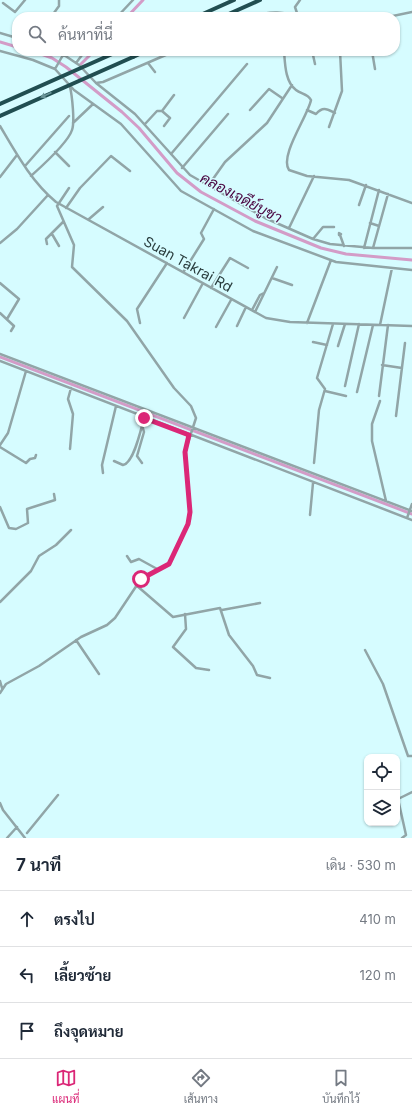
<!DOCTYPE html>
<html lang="th">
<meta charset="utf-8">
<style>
body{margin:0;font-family:Inter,Sarabun,sans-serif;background:#f2f2f3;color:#1f2937}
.controls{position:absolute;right:12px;bottom:12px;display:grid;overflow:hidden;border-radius:8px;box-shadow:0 1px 3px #0004}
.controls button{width:36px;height:36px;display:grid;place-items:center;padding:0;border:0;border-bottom:1px solid #e0e1e3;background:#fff;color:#1f2937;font:20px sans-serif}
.stop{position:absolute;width:12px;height:12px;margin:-9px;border:3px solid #db2777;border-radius:50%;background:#fff}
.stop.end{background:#db2777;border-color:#fff;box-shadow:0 1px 4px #0008}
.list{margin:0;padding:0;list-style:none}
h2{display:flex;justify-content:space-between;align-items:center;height:52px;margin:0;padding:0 16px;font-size:17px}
h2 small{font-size:13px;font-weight:400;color:#747a83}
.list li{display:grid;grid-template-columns:26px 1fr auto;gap:12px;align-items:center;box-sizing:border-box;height:56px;padding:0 16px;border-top:1px solid #e0e1e3}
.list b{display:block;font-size:15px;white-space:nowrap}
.list em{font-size:13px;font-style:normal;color:#747a83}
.icon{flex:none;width:22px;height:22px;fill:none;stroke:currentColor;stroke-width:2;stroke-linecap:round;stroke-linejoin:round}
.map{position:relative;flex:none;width:412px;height:838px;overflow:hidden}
.search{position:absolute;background:#fff;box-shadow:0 1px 3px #0004;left:12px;right:12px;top:12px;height:44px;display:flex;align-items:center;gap:10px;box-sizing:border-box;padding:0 14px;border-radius:16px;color:#747a83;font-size:15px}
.sheet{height:220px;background:#fff}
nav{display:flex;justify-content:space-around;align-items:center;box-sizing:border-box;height:56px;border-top:1px solid #e0e1e3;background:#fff;font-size:11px;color:#747a83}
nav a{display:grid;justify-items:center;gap:2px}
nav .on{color:#db2777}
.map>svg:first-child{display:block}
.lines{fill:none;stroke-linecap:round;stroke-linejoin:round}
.canal{stroke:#d39cc7;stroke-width:3}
.minor{stroke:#91a5a7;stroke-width:2.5}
.motorway{stroke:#214e51;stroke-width:4}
.motorway-bridge{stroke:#214e51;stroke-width:4}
.oneway{fill:#699497}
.route{stroke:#db2777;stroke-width:5}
.labels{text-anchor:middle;stroke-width:3;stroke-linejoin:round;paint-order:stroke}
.street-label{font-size:14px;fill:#2a3d3e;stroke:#d6fcff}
.water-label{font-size:15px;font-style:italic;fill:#4a0742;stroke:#d6fcff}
</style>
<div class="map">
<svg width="412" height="838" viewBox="0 0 412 838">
<rect width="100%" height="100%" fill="#d6fcff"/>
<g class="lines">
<path class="canal" d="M127,17L143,0
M0,42L17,47
M33,51L52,58L66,67L122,112L139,128L177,173L201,192L255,221L321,248L346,254L412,260
M80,65L94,51
M0,357L412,514"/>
<path class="minor" d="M3,3L15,12L25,0
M298,16L295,7L300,0
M51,17L59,6V0
M117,17L133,0
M254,17C270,10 284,12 301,17
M388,17L412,12
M0,33L17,38
M0,51L33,60L55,69L74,90L121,124L181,191L253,231L336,262L412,270
M58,51L79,65L96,83L103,82L175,51
M284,51C285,63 285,82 296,90C301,94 308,94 311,100C308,116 279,156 289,170L307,176L349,180L412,203
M372,51L375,69
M76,63L85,51
M148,63L155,72
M315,64L313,55L318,51
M55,69L63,55
M96,83L135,114L190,175L265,218L313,239L330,244L373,248H412
M250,110L269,89L282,98
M307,110L316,114C323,106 327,109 335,113
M162,111L170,118L164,126
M73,123L93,104
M145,124L157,111H162L174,95
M0,126C16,153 31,181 56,202L266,318L290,322L412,326
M329,127L342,91L340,51
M55,152L69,166
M171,154L247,64
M25,166L69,116
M182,168L228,114
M31,176C42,166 68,143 72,130C75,122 72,95 70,87
M0,177L17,155
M208,186L225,162L267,123L292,85
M359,205L366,185
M66,208L80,188L111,156L130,171
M89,219L103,207
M370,223L379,226
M289,228L314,176
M339,233L341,234L340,235H339Z
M52,234L59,246
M340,235L344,246
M313,239L323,227H334
M0,243L17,229L48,195
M47,244L46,239L63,222
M364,248L379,190
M373,248L388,194
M184,271L204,239L201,233L214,209
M272,278L292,285
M0,283L19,299L7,319
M211,288L230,258L248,268
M252,310L260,295L264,293
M255,312L277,267
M0,313L14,326L11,331
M184,318L203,283
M140,323L137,309L167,263
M307,323L331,260
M380,325L392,268
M237,326L246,307
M216,327L231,300
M313,342L327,345
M338,346L345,324
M0,354L412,511
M0,361L412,520
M382,365L402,368
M345,386L359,324
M325,391L346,396
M357,392L373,325
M379,396L388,325
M380,401L372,424V441L386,501
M396,416L405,343
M142,425L144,432L137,456L142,463
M0,445L8,433L26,371
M0,447L26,463L30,459L35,458L36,455
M70,449L73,414L68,399L71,388
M114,461L123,465C134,463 141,429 144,418
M314,463L319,410L325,389L317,378L333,324
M103,473L102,465L116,406
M0,507L9,528L16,529L28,523L27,509L55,500L54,494
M310,515L313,483
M407,518L412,504
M127,556L131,562L139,559L159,570
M136,585L173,617L220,608L229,635L253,666L257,675L270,678
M0,602L31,571L39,556L56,545L71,530
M222,610L260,603
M185,614L186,629L173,647L196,668L209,670
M76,640L99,674
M365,650L383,684L408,756H412
M0,681L2,688
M0,693L6,684L39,666L81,637L107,625L115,618L141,579L165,567L171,561L190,519L185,452L196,418L191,406L174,388L127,321L72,267L74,245L57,206L69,188
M0,803L3,810L25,838
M27,833L58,795
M7,838L17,827
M402,838L406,835L398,799L412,792"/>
<path class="motorway" d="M196,17L234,0
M222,17L260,0
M133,57L146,51"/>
<path class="motorway-bridge" d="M0,104L119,51
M0,116L133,57"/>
</g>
<defs><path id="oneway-solid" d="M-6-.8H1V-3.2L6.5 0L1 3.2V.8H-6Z"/></defs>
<use class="oneway" href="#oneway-solid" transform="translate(46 95) rotate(156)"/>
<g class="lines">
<path class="route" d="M141,579L169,564L188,524L190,512L185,452L189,435L144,418"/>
</g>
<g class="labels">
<g class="street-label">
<text transform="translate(188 264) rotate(29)" y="5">Suan Takrai Rd</text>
</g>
<g class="water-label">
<text transform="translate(241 198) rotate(28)" y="5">คลองเจดีย์บูชา</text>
</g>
</g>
</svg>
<div class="controls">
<button><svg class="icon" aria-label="locate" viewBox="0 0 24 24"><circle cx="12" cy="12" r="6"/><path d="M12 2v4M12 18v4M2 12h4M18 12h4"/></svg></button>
<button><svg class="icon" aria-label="layers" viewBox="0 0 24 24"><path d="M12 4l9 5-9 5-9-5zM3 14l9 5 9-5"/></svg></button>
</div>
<div class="stop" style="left:141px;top:579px"></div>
<div class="stop end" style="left:144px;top:418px"></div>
<div class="search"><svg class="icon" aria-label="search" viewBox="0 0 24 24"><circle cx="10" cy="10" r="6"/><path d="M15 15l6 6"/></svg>ค้นหาที่นี่</div>
</div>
<section class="sheet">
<h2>7 นาที<small>เดิน · 530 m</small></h2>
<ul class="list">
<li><svg class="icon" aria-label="ahead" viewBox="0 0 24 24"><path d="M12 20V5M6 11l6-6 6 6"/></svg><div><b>ตรงไป</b></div><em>410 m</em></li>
<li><svg class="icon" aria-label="left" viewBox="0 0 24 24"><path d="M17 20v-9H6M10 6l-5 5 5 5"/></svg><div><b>เลี้ยวซ้าย</b></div><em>120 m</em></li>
<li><svg class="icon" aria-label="arrive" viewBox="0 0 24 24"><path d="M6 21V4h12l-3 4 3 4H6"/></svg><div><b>ถึงจุดหมาย</b></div></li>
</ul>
</section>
<nav>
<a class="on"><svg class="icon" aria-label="map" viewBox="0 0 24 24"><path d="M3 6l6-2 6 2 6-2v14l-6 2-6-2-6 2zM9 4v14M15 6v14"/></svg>แผนที่</a>
<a><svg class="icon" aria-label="directions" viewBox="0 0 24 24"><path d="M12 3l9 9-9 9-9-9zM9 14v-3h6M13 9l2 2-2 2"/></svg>เส้นทาง</a>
<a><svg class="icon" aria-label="saved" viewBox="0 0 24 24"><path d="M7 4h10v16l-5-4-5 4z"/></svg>บันทึกไว้</a>
</nav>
